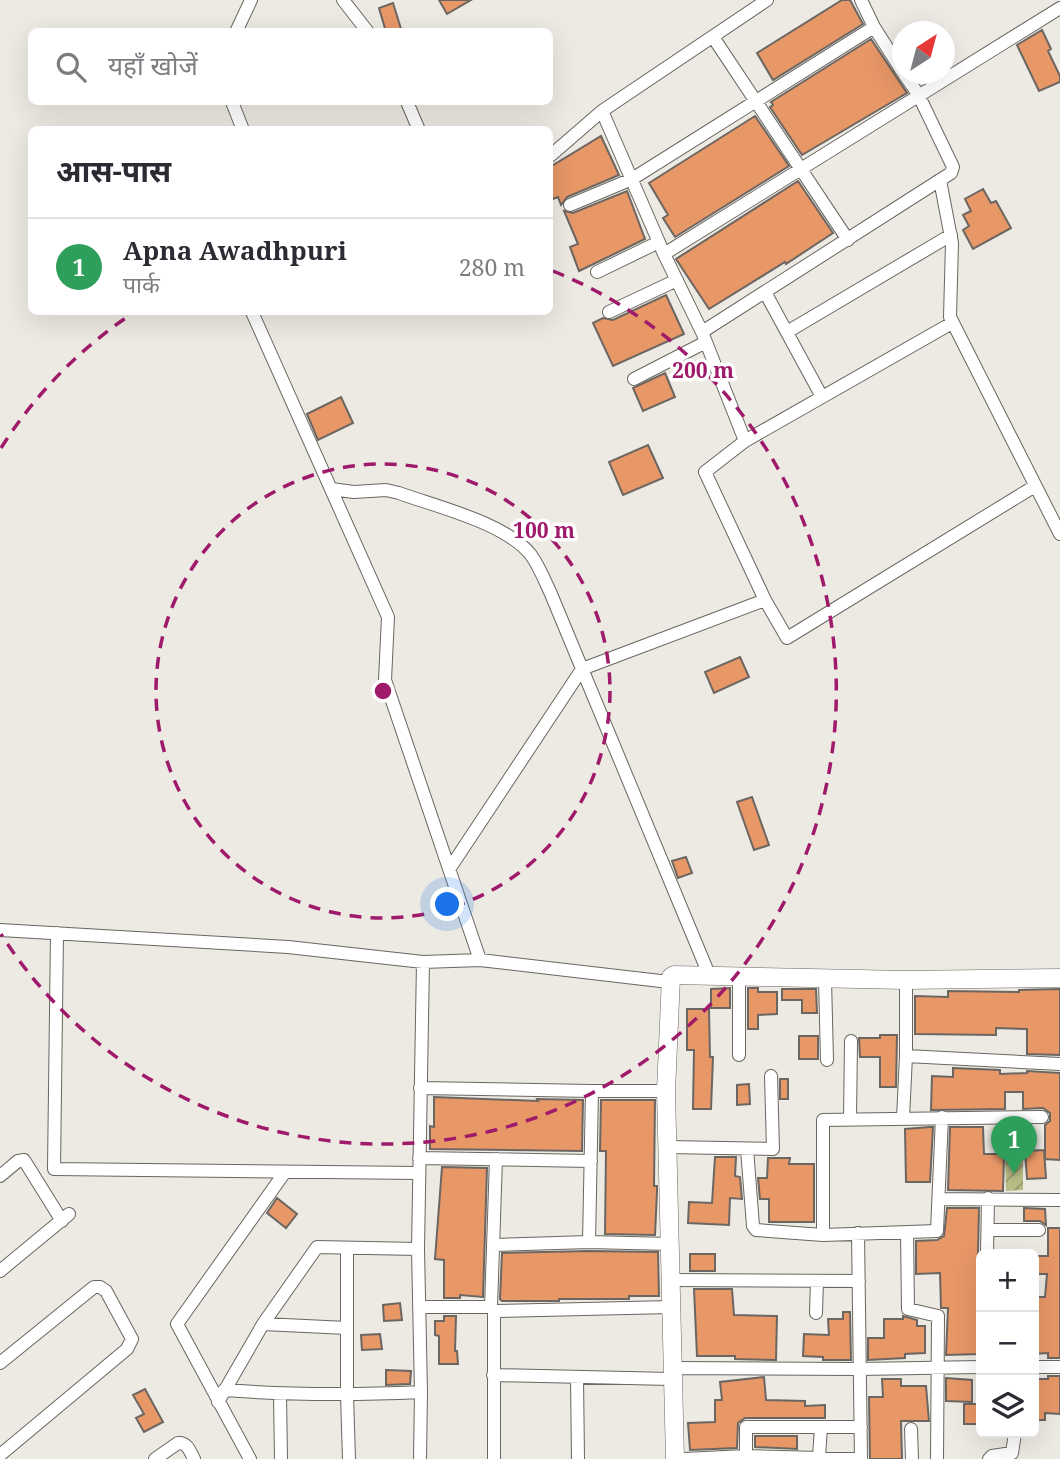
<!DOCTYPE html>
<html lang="hi">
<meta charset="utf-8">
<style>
body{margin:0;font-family:"Noto Serif","Noto Sans Devanagari",serif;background:#f7f7f7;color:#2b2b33}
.controls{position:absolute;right:21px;bottom:21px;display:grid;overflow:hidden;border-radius:10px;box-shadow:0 7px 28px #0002}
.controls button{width:63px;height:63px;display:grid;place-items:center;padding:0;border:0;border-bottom:2px solid #e1e1e2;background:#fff;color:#2b2b33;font:35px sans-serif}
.compass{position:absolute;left:892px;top:21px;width:63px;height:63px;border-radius:50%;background:#fff;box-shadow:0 7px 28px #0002;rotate:36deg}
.you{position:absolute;left:448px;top:905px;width:24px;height:24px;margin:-18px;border:5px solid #fff;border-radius:50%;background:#1a73e8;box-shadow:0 0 0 10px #1a73e833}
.badge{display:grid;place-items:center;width:46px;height:46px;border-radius:50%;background:#d93025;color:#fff;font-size:23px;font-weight:700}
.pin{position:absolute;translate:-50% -58px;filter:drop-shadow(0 2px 4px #0008)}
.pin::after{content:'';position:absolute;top:37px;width:24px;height:21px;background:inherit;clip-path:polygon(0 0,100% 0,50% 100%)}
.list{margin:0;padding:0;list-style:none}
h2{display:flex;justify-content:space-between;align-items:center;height:91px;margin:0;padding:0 28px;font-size:30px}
h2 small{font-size:23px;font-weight:400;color:#7c7c81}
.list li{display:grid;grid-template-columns:46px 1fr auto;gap:21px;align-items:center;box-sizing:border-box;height:98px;padding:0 28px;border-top:2px solid #e1e1e2}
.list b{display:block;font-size:26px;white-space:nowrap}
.list p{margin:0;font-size:23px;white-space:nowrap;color:#7c7c81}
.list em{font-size:23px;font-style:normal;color:#7c7c81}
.icon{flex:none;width:38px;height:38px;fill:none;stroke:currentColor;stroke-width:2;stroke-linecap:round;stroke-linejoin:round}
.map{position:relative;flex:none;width:1060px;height:1459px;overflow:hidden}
.search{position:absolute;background:#fff;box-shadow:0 7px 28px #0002;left:28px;top:28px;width:525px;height:77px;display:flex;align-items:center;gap:18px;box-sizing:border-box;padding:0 24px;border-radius:10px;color:#7c7c81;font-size:26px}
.panel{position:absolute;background:#fff;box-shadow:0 7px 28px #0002;left:28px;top:126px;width:525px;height:189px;border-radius:10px}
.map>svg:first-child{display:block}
.garden{fill:url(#garden-furrows)}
.building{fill:#e89767;stroke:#6c6662;stroke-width:2}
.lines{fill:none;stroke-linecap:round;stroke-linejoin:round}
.street-casing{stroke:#696660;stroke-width:14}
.secondary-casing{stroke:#696660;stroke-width:19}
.street{stroke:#fff;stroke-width:12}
.secondary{stroke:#fff;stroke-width:18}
.ring{fill:none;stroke:#9f1a6a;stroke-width:3.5;stroke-dasharray:12 9}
.centre{fill:#9f1a6a;stroke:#fff;stroke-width:3.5}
.ring-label{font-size:21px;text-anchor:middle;font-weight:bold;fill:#9f1a6a;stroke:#fff;stroke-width:7;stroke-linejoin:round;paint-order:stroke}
</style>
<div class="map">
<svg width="1060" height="1459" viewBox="0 0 1060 1459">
<defs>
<pattern id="garden-furrows" width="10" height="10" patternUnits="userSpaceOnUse" patternTransform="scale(1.75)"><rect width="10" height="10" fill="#b7bc84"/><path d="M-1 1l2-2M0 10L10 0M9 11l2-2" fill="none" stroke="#969a6d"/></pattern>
</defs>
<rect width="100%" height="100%" fill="#edeae3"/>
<path class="garden" d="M1005,1157H1023V1190L1006,1191Z"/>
<path class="building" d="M439,0H471L447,14Z
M842,0H850L863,24L773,80L757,53Z
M393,3L402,32H386L379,8Z
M1042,30L1051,49L1048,51L1060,76V82L1039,91L1017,45Z
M871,39L907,93L802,155L770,107L773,105L771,102Z
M755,116L789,166L675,237L663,218L668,215L649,183Z
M601,136L619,175L567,197L561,205L558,197L553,199L550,191V167Z
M798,181L833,233L786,264L785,262L709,309L676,259Z
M983,189L991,203L996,201L1011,228L973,249L963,230L969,226L963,215L971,211L965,199Z
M627,191L645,239L579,271L570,247L578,244L564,211L573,213Z
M666,295L684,334L613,366L593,323L603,318L613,320Z
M665,373L675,397L643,411L633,388Z
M341,397L353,423L318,440L307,414Z
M648,445L663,478L623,495L609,462Z
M740,657L749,677L714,693L705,672Z
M752,797L769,845L754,850L737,802Z
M686,857L692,873L678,878L672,861Z
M730,988V1008H711V989Z
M748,988H758V992H777V1014L758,1015V1029H748Z
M782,989H816L817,1013H802V1000H782Z
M1060,989V1055L1027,1054V1029L996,1028V1035L915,1034V996L948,997V991L1019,992V990Z
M687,1009H709L710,1057H713L711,1109H693L694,1050H687Z
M880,1035H897L896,1087H880V1057H860L859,1038H880Z
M799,1036H818V1059H799Z
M953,1068L1000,1070V1074L1027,1073V1071L1060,1073V1160L1045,1159V1125L1050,1121V1113L1043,1108L1023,1109V1092H1005V1109L931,1110L932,1076L953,1077Z
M780,1079H788V1099H780Z
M749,1084L750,1104L737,1105V1085Z
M434,1097L538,1101L537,1099L583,1100L582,1151L430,1149V1126L434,1127Z
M601,1100H655L654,1186H657V1191L655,1235L605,1234L606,1151H600Z
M930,1127H933L930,1182H906L905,1129Z
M950,1127H983L984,1154H1004L1003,1191L948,1190Z
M1044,1150L1046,1178L1027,1179L1025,1151Z
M715,1157H736L735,1176L740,1177L742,1199L730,1198L729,1225L688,1223L689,1202L712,1203Z
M768,1158H790L789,1164H814V1222H769V1199H760L758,1178H767Z
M442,1167L487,1168L483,1297L460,1295V1298H444V1260L435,1259Z
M277,1198L297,1214L286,1228L267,1213Z
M947,1208H979L978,1254L981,1260V1286H977V1319H981V1354L946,1355L948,1308H941L940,1273L916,1274V1241L937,1240L944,1236Z
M1024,1208L1045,1209L1046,1225L1040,1221H1024Z
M1048,1228H1060V1358H1048V1353L1034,1354V1297H1045L1047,1274H1034V1256H1048Z
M589,1251L658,1252L659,1296H629V1299H559V1301H502L500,1299L502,1253Z
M690,1254H715V1271H690Z
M694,1289H732L734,1315L777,1316L776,1360L735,1359V1356H697Z
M400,1303L402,1320L384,1321L383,1305Z
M843,1312H850L851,1360H823V1357L803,1356L804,1334L829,1335L828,1319H843Z
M444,1316H456L455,1351H457L458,1364H439V1336L435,1335V1321H444Z
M903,1316L917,1320V1326H925V1353L905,1354V1358L868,1360V1338H884V1319H903Z
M380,1334L382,1349L362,1350L361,1335Z
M386,1370L411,1371L410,1384L386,1385Z
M1048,1376H1060V1414L1045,1413V1420H1034V1379H1048Z
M764,1377L766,1400L805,1401V1406L825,1405V1418H745L738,1423L737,1448L690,1450L688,1423L715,1422V1400H722L720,1382Z
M946,1378L972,1380V1402L946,1401Z
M882,1379H901V1386H926L929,1421H901L902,1459H870L869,1397H883Z
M145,1389L163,1422L144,1432L136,1418L144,1414L133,1395Z
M964,1404H981V1424H964Z
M755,1436H797V1449L755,1447Z"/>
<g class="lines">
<defs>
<path id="street" d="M343,0L368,32
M861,0L874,27L902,71
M236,32L251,0
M713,37L848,240
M232,102L243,130
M407,102L419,130
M602,111L664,254L702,332L745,441L705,472L765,600L787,638L1035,486
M550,156L602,111L767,0
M940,180L952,243L950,317L1060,534
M570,205L632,179L874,27
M664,254L1060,8
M597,272L659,242
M765,292L822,397
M252,312L388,617L385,680L480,960
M609,312L677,280
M702,332L951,173L953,167L918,94L904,74
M787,332L951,235
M634,379L706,342
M745,441L952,323
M331,489L354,492L386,490L399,493C437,507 506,523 531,555C539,566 545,581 551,594L710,977
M450,868L582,669L765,600
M0,930L288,947L423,962L480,960L669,982
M57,933L54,1169L419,1173
M825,979L827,1060
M739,1055V977
M906,1056L1060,1064
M420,1088L592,1091H666
M903,1118L906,1056V980
M850,1119L851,1041
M668,1147L773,1149L771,1076
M747,1149L753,1226L756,1230L823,1235L937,1231L942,1117
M419,1158L591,1161
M0,1176L18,1161L24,1160L62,1221
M940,1199L1060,1200
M988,1230H1039
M907,1232L908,1309L938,1316L937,1459
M858,1233L861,1459
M823,1235V1120L1042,1117
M589,1242L592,1091
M493,1245L589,1242L670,1244
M347,1248V1395L349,1459
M987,1254L988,1198
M0,1271L69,1214
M671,1280L859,1281
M419,1307H491
M494,1311L671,1307
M816,1313L817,1281
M263,1324L347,1328
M0,1363L94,1287H100L106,1291L132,1339L127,1349L0,1455
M1034,1367H1060
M672,1368L859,1369L981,1367
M493,1375L671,1379
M577,1377L578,1459
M224,1390C290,1395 355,1395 421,1392
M280,1395L281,1459
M218,1402L263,1324L317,1247L418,1249
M911,1429L912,1459
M746,1456V1427H861
M819,1457L821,1427
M155,1459L178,1443C187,1442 190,1451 194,1459
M250,1459L177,1324L285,1172
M420,1459L421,1392L418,1249L423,962
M494,1459V1311L491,1307L496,1159
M684,1459L746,1456L858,1459
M989,1459L992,1456L1012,1453L1015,1433"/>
<path id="secondary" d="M675,1459L666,1091L671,977L674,975L906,980L1060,978"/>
</defs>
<use href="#street" class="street-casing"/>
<use href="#secondary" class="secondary-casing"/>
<use href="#street" class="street"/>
<use href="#secondary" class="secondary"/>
</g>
<g class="ring">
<circle cx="383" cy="691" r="227"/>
<path d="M1 448A453 453 0 0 1 133 313M553 271A453 453 0 1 1 1 934"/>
</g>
<circle cx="383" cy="691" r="10" class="centre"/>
<g class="ring-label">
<text x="703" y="378">200 m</text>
<text x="544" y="538">100 m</text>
</g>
</svg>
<div class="controls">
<button>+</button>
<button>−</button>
<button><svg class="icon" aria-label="layers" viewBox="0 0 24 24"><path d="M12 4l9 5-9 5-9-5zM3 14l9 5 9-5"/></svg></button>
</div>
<svg class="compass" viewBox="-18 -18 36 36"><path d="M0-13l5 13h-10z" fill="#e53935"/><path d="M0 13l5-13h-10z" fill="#7c7c81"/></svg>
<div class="you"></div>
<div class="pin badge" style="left:1014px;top:1174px;background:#2e9e5b">1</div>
<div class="search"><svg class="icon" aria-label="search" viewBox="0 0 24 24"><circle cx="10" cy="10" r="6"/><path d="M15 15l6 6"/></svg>यहाँ खोजें</div>
<section class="panel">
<h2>आस-पास<small></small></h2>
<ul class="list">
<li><span class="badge" style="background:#2e9e5b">1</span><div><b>Apna Awadhpuri</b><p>पार्क</p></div><em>280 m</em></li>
</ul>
</section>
</div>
